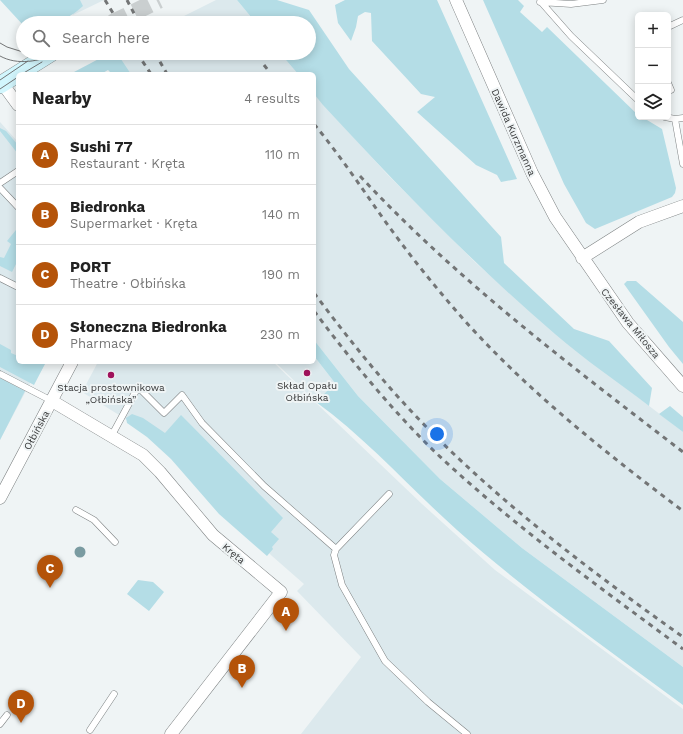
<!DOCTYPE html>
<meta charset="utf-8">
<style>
body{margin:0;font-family:"Work Sans",sans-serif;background:#f2f2f2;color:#222}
.controls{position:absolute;right:12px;top:12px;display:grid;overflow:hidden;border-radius:6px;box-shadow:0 2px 10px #0003}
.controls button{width:36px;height:36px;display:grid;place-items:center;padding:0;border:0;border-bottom:1px solid #e0e0e0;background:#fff;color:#222;font:20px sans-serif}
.you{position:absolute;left:437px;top:434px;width:14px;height:14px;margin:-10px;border:3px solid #fff;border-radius:50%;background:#1a73e8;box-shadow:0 0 0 6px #1a73e833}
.badge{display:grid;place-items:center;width:26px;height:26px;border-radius:50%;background:#b45309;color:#fff;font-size:13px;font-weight:700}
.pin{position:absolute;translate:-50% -33px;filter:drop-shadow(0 1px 2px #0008)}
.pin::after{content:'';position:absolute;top:21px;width:14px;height:12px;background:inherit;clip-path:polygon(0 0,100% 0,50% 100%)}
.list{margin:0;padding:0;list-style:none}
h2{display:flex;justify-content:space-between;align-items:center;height:52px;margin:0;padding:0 16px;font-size:17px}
h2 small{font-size:13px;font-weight:400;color:#767676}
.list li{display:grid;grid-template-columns:26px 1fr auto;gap:12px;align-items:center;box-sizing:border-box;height:60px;padding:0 16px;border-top:1px solid #e0e0e0}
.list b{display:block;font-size:15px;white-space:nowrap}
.list p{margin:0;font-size:13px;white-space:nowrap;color:#767676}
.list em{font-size:13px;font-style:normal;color:#767676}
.icon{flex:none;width:22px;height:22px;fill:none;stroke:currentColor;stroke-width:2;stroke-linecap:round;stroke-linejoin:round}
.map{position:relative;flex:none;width:683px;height:734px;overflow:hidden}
.search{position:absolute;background:#fff;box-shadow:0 2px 10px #0003;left:16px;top:16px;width:300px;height:44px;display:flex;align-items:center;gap:10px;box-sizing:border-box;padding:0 14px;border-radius:22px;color:#767676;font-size:15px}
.panel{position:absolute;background:#fff;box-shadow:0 2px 10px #0003;left:16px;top:72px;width:300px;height:292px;border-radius:6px}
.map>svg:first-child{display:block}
.built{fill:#dce9ed}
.green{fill:#b4dde6}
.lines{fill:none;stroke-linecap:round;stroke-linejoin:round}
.secondary-tunnel{stroke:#cacfd0;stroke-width:17;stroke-dasharray:17 8;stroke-linecap:butt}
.lane-casing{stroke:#7d8182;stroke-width:7}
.street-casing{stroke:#7d8182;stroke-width:13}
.secondary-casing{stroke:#7d8182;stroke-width:18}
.lane{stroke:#fff;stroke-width:6}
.street{stroke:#fff;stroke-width:12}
.secondary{stroke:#d2f6fd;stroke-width:17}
.tram{stroke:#737576;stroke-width:1}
.rail{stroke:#737576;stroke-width:3;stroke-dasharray:5 5;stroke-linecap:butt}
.tree{fill:#7a9ba1}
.poi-dot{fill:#a0125c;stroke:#eff4f5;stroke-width:1.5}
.labels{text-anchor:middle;stroke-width:4;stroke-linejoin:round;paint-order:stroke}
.street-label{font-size:10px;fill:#38393a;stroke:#eff4f5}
.poi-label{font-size:10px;fill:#38393a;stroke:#eff4f5}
</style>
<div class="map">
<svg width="683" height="734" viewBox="0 0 683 734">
<rect width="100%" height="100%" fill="#eff4f5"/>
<path class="built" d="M65,0H104L73,15Z
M216,0H237L256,23H170Z
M117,53H280L298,74H131Z
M314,94L387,174L476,263L557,335L683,432V667L522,548L440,479L358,396L314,340Z
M0,122L18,142V362H46L41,371L38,368L0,440Z
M314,356L335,383L316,402L275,362H314Z
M98,362H273L422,504L495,570L683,709V734H301L361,657L297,591L304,584L272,556L148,433L82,392Z"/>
<path class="green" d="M0,0H80L83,6C62,25 50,23 23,23V25Z
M237,0H277L309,10L349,69L501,237L504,263L574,329L609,341L652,388L649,406C618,382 585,360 555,334C472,263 397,185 323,105L314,94V74H298L280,53H309V23H256Z
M345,0H437L517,179L501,182L497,175L476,165L417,112L435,97L421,94L372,41L371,13L365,12L358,16L356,27L351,41L338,23L335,5Z
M483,0H518L524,6L520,12L542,32L547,27L638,115V117H642L662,129L676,188L675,193L672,197L595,229L586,223L564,184Z
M110,53H117L131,74H112L108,70L101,74H76L74,72Z
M0,128L6,131L18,145V154L0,131Z
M16,230L18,232V260L12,272L0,266V257L4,258L11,244L7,241Z
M627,281H636L683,322V364L669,347L624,284Z
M314,340L358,396L440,479L522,548L683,667V705C606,648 528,593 457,530C410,488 367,439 316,402L335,383L314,356Z
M0,344L11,350V353L18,356V362H46L34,385L0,367Z
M0,378L25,391L0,440Z
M670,406L683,417V432L659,414Z
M132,414L143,418L165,433L181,415L283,518L271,532L279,539L272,547L273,549L267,556L219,514L171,459L147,437L127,423L126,418Z
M138,580L153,582L164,592L149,611L127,594Z"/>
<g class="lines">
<path class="secondary-tunnel" d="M112,23L159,0"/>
<defs>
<path id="lane" d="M540,2L571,4L603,0
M541,2L571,36L638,100
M668,27L683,20
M668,83L671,90
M665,117L675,119L683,118
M675,119L683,164
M0,183L18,171
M0,188L18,207
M0,278L18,287
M0,374L52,401
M112,435L138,387L164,413L182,395L202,423L264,486L336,549
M389,494L336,549L334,555L342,585L385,661L428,702L467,734
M76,510L94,520L115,542
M0,724L7,715
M90,730L114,694"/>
<path id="street" d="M456,0L532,173L555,217L628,323L683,386
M2,83L18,105
M582,258L639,222L683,206
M52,401L143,455L160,472L213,535L281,592L171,734
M0,498L72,362"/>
<path id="secondary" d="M0,85L51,53"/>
</defs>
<use href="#lane" class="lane-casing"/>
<use href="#street" class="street-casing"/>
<use href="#secondary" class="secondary-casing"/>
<use href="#lane" class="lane"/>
<use href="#street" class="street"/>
<use href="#secondary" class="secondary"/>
<path class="tram" d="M0,43L7,47L23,52
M0,56C18,66 39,61 57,54
M22,74L42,62
M0,80L28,61
M0,89L18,77"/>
<path class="rail" d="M105,0L119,23
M127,0L139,23
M137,53L151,74
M155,53L167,74
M264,65L271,74
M314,124C338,153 359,184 380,214C406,251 435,287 465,321C530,393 606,453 683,511
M360,176C457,280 571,366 683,452
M314,293C345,334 377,375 412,412C491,496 589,570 683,637
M314,311C351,360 390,408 434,451C511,524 598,586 683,649"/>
</g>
<circle class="tree" cx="80" cy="552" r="5.5"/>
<g class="poi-dot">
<circle cx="307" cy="373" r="4"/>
<circle cx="111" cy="375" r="4"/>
</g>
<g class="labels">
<g class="street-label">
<text transform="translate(514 132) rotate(66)" y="4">Dawida Kurzmanna</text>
<text transform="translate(631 323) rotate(51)" y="4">Czesława Miłosza</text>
<text transform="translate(36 430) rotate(-62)" y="4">Ołbińska</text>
<text transform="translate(234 553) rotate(40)" y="4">Kręta</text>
</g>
<g class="poi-label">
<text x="307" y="389">Skład Opału<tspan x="307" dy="12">Ołbińska</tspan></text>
<text x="111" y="391">Stacja prostownikowa<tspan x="111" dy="12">„Ołbińska”</tspan></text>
</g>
</g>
</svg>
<div class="controls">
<button>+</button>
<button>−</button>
<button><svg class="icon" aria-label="layers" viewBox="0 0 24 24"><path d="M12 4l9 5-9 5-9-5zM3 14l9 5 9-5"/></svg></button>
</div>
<div class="you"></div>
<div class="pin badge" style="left:286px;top:631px">A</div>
<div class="pin badge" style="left:242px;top:688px">B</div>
<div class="pin badge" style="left:50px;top:588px">C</div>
<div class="pin badge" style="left:21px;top:723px">D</div>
<div class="search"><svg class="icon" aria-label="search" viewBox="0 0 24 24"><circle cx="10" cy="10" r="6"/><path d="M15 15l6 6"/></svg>Search here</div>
<section class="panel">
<h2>Nearby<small>4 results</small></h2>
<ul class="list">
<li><span class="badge">A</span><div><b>Sushi 77</b><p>Restaurant · Kręta</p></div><em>110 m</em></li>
<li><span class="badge">B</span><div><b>Biedronka</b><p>Supermarket · Kręta</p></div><em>140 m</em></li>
<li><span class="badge">C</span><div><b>PORT</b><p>Theatre · Ołbińska</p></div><em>190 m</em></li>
<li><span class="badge">D</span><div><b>Słoneczna Biedronka</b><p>Pharmacy</p></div><em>230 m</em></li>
</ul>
</section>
</div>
